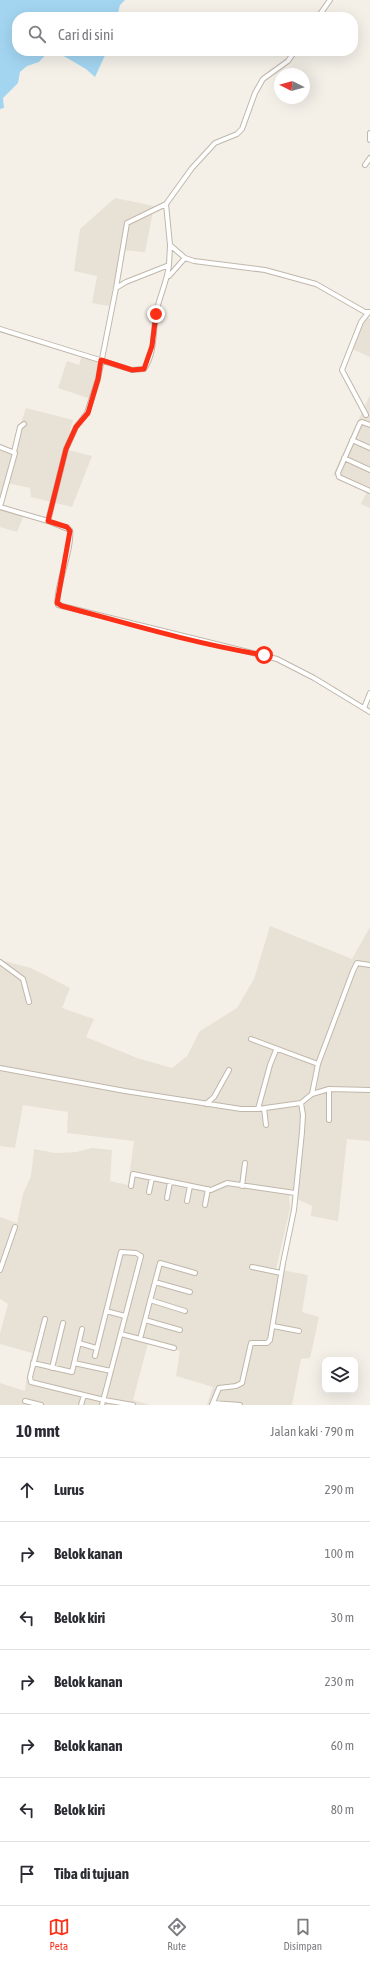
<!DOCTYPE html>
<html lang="id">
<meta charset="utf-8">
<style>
body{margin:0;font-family:"Asap Condensed",sans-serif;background:#f7f7f7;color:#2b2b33}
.controls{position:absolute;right:12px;bottom:12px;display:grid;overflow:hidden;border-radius:8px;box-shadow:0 4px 16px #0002}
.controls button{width:36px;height:36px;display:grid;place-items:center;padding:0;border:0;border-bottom:1px solid #e1e1e2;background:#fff;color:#2b2b33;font:20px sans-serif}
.compass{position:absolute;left:274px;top:68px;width:36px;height:36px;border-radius:50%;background:#fff;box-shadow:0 4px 16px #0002;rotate:276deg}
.stop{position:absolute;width:12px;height:12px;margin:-9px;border:3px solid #fc2f17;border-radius:50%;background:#fff}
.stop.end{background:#fc2f17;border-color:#fff;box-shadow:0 1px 4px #0008}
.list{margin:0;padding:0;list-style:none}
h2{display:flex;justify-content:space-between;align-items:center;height:52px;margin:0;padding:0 16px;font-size:17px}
h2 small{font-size:13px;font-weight:400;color:#7c7c81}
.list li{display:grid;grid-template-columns:26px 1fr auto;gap:12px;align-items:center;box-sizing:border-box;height:64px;padding:0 16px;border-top:1px solid #e1e1e2}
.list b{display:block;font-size:15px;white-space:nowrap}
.list em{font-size:13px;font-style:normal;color:#7c7c81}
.icon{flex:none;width:22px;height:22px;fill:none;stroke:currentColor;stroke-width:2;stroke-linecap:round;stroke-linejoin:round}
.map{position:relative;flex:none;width:370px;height:1405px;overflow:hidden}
.search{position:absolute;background:#fff;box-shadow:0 4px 16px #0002;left:12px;right:12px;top:12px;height:44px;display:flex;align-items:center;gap:10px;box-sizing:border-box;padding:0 14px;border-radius:16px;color:#7c7c81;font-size:15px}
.sheet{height:500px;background:#fff}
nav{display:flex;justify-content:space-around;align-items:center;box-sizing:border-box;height:56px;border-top:1px solid #e1e1e2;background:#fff;font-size:11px;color:#7c7c81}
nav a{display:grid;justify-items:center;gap:2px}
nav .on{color:#fc2f17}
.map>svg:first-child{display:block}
.residential{fill:#e8e1d6}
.water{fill:#a3d5f1}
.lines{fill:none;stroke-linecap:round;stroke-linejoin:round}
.street-casing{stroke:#c0b7aa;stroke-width:6}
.street{stroke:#fff;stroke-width:4}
.route{stroke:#fc2f17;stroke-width:5}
</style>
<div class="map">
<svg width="370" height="1405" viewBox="0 0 370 1405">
<rect width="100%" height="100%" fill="#f4f0e8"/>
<path class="residential" d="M115,198L154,206L145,252L121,250L109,306L92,303L97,276L74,271L80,229Z
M365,316L370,319V357L350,348Z
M82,355L103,362L91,399L58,388L67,361L79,365Z
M370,395V508L361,504L368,489L333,475Z
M26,408L73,420L65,449L92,456L72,507L31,497L30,488L7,483L1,509L24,515L17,532L0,527V446L12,450Z
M270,926L352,959L370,927V1141L347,1139L338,1221L311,1216L312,1206L299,1200L295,1192L291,1189L289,1196L290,1209L276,1269L308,1275L302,1312L319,1317L310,1358L301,1359L292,1405H207L213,1387L176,1376L180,1351L148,1343L133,1400L150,1405H0V1383L25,1391L26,1381L32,1353L0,1344V1333L8,1304L0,1299V1217L17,1223L23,1194L31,1176L34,1149L55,1153L77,1152L92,1148L112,1150L110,1181L128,1185L134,1141L67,1133L68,1112L23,1105L15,1148L0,1146V960L31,968L70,988L62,1008L94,1019L86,1037L137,1058L172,1068L187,1056L200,1031L237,1008L254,979Z"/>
<path class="water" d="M0,0H125L120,5L117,17H17V51H49L39,62L27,66L20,72L18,83L3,98L4,108L0,109Z
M55,51H107L95,77L86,69Z"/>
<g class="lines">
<defs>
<path id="street" d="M318,17L330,0
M370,133V140
M365,165L370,158
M166,204L170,245
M169,276L185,258
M116,288L126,282L169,265L170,245L185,258L194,261L265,270L316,284L365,312H370
M0,329L132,370L144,369C155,354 153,332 156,314C159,297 167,282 169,265
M366,415L342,370L361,322L368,313
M370,425L362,422L360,423L338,473L339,477L370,491
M352,440L370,448
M0,447L15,453L0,507
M14,452L20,427L24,424
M344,458L370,470
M0,507L48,521L70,530C73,548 54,592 58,605L277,659L314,678L370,712
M48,521L66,449L76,427L87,413L98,379L116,288L127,223L166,204L192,168L215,143L237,134L242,129L255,93L263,79L288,61L295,51
M364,708L370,693
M0,962L23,979L29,1002
M251,1039L318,1064
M0,1068L125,1091L241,1109H258L301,1103L312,1094L329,1089L370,1090
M312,1094L318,1064L353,971L357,963L370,965
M206,1104L214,1097L229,1070
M264,1108L266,1125
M258,1109L270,1065L276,1050
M329,1120V1089
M131,1186L133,1174L211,1190L227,1183L295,1193
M242,1186L245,1163
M149,1192L152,1178
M167,1198L170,1182
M187,1201L190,1186
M205,1205L208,1189
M252,1267L281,1273
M0,1270L15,1227
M155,1282L190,1292
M150,1300L185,1311
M106,1311L125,1316
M45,1319L30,1377L31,1382L104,1400L133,1405
M145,1320L180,1330
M273,1326L299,1331
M121,1334L140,1339L160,1263L195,1273
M140,1339L174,1348
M79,1343L96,1348
M95,1356L121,1252L136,1253L141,1256L102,1405
M33,1363L72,1372L82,1329
M74,1363L111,1371
M52,1368L63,1323
M25,1401L41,1405
M213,1403L240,1405
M81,1405L84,1395
M212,1405L219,1388L236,1386L242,1383L251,1343H267L270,1340L283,1263L294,1210L302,1132L303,1115L301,1103"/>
</defs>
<use href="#street" class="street-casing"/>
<use href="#street" class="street"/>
</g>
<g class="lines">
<path class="route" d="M156,314L152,346L144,369L132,370L101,360L98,379L88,413L76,427L66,449L48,521L67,527L70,531L57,603L62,606C129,624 196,644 264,655"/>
</g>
</svg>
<div class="controls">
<button><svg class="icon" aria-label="layers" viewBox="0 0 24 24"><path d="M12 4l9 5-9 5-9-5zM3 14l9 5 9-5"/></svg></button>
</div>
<svg class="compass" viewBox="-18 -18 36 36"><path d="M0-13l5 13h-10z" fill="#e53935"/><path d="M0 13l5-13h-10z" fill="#7c7c81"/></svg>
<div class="stop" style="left:264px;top:655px"></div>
<div class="stop end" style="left:156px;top:314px"></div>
<div class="search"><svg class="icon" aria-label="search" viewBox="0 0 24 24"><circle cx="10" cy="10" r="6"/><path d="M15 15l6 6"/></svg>Cari di sini</div>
</div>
<section class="sheet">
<h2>10 mnt<small>Jalan kaki · 790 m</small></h2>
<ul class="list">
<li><svg class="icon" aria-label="ahead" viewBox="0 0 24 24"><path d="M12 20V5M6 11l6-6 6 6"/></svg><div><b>Lurus</b></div><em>290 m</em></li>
<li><svg class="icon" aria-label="right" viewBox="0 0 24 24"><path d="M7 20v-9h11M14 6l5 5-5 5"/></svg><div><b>Belok kanan</b></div><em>100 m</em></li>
<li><svg class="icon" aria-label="left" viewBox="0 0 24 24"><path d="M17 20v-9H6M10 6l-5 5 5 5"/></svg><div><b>Belok kiri</b></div><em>30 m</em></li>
<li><svg class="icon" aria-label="right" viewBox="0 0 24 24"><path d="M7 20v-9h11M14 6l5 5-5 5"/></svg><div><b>Belok kanan</b></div><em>230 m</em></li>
<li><svg class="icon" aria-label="right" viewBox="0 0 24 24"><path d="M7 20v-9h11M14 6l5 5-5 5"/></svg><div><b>Belok kanan</b></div><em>60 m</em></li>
<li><svg class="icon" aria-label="left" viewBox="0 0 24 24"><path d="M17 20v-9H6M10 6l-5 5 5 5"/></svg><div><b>Belok kiri</b></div><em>80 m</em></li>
<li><svg class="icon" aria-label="arrive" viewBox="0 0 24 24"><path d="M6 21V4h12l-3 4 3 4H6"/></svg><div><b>Tiba di tujuan</b></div></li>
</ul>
</section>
<nav>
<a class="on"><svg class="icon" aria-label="map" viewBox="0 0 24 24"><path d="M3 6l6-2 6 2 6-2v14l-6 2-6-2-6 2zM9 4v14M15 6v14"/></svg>Peta</a>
<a><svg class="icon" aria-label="directions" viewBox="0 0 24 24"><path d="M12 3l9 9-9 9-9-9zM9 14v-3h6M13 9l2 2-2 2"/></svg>Rute</a>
<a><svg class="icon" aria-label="saved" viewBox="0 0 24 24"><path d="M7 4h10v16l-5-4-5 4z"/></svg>Disimpan</a>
</nav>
